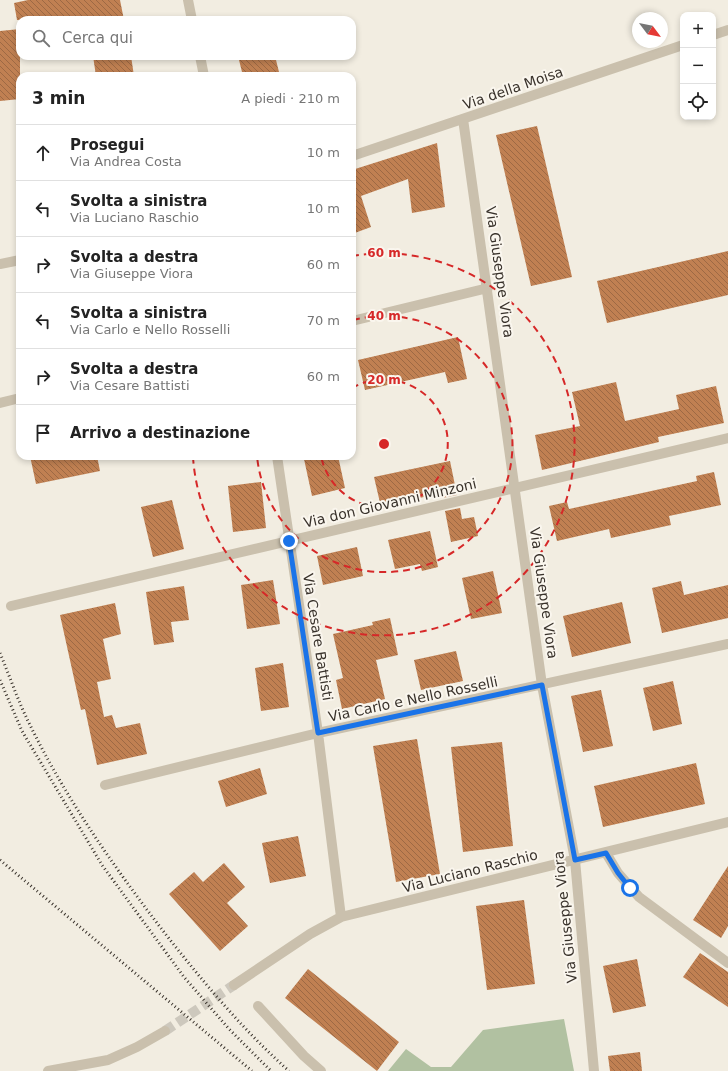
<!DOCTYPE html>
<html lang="it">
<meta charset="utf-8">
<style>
body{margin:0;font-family:"DejaVu Sans",sans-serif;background:#f6f6f6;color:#222}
.controls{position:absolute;right:12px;top:12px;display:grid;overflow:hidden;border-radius:8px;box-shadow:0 2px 6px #0003}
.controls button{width:36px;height:36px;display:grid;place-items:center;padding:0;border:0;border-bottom:1px solid #e0e0e0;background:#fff;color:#222;font:20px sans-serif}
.compass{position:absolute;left:632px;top:12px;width:36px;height:36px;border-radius:50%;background:#fff;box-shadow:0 2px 6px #0003;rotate:122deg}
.stop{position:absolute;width:12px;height:12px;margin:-9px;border:3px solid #1a73e8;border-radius:50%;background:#fff}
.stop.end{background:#1a73e8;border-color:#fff;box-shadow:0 1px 4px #0008}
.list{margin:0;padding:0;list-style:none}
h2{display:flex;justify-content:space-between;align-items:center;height:52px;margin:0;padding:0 16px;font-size:17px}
h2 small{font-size:13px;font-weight:400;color:#767676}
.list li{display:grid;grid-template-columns:26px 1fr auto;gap:12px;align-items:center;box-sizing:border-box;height:56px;padding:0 16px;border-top:1px solid #e0e0e0}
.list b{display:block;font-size:15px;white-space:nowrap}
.list p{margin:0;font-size:13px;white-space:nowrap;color:#767676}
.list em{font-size:13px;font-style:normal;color:#767676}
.icon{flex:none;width:22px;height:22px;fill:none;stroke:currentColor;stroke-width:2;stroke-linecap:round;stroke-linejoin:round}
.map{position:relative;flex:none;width:728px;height:1071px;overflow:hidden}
.search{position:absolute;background:#fff;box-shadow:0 2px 6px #0003;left:16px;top:16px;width:340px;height:44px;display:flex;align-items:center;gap:10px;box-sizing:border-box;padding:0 14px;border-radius:12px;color:#767676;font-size:15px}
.panel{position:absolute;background:#fff;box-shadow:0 2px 6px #0003;left:16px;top:72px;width:340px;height:388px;border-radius:12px}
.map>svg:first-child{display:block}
.green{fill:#b1c1a1}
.building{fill:url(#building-back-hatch)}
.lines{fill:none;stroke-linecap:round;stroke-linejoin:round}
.minor-tunnel{stroke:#cdc8bd;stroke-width:10;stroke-dasharray:10 5;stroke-linecap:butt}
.minor{stroke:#cac0ad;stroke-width:10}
.rail{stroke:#39322b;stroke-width:3;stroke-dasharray:1 3;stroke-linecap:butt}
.route{stroke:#1a73e8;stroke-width:5}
.ring{fill:none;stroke:#d62828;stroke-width:2;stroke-dasharray:7 5}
.labels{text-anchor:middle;stroke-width:4;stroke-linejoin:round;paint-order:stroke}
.street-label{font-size:14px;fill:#39322b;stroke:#faf6ee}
.centre{fill:#d62828;stroke:#faf6ee;stroke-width:2}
.ring-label{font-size:12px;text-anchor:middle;font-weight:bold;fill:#d62828;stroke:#faf6ee;stroke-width:4;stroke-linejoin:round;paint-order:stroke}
</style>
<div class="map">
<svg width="728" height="1071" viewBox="0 0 728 1071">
<defs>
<pattern id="building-back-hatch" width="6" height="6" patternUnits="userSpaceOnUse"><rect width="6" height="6" fill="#c08052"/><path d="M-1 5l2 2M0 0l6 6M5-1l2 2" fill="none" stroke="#9d6944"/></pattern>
</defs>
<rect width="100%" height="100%" fill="#f2ede1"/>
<path class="green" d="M564,1019L574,1071H388L406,1049L431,1067H451L483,1030Z"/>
<path class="building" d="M28,0H120L124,20H17L14,3Z
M20,29V99L0,101V31Z
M93,56H131L134,76H96Z
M238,56H275L280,76H243Z
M537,126L572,277L531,286L496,135Z
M437,143L445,207L412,213L408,179L361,196L371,227L352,234V170Z
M728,251V295L607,323L597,281Z
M458,337L467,379L448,383L445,372L365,390L358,360Z
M616,382L625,421L679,409L676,395L716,386L724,423L658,437L659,442L542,470L535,435L580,426L572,392Z
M30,456H97L100,471L36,484Z
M318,456H338L345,488L312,496L304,459Z
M450,461L457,495L442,498L441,493L381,507L374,477Z
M714,472L721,505L669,516L671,525L611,538L609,529L557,541L549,506L567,502L569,509L697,481L696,476Z
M261,482L266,528L233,532L228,486Z
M172,500L184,549L153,557L141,507Z
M460,508L462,519L474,517L478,536L451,542L445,511Z
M430,531L438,567L422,571L420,564L395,569L388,540Z
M357,547L363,576L323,585L317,556Z
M493,571L502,613L471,619L462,578Z
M273,580L280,624L247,629L241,585Z
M681,581L684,595L728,585V618L662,633L652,588Z
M184,586L189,620L171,622L174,642L154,645L146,592Z
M622,602L631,643L572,657L563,616Z
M115,603L121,634L103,639L111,679L97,682L104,717L112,715L116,728L140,723L147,754L97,765L85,709L81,710L60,615Z
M390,618L398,655L376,660L385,699L342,709L336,680L343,678L333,634L373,625L372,622Z
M456,651L463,681L421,690L414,660Z
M283,663L289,707L261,711L255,668Z
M673,681L682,724L653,731L643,688Z
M601,690L613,746L583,752L571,696Z
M417,739L440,874L396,882L373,746Z
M502,742L513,846L463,852L451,747Z
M696,763L705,804L603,827L594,786Z
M260,768L267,794L226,807L218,781Z
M298,836L306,876L270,883L262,843Z
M224,863L245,887L227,903L248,926L220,951L169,894L194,872L203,882Z
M728,866V926L721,938L693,920Z
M524,900L535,984L487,990L476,906Z
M700,953L728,972V1007L683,977Z
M637,959L646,1006L613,1013L603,966Z
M308,969L399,1042L377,1071L285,998Z
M640,1052L642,1071H610L608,1056Z"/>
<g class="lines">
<path class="minor-tunnel" d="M165,1031L234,985"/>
<path class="minor" d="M188,0L192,20
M713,35L728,30
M200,56L204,76
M463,119L542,685L575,860L594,1071
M352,156L683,45
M0,264L20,260
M352,321L488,288
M0,403L20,398
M277,456L318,733L341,917
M11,606L728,438
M105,785L318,733L728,644
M606,853L618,873L639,897L728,963
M234,985L310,934L341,917L728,822
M258,1006L304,1056L321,1071
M48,1071L108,1060L137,1047L165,1031"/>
<path class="rail" d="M0,653C10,677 18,701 29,723C66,799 116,870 167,936C205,984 244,1031 289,1071
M0,680L22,731L102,865L184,977L229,1029L271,1071
M0,860L252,1071"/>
</g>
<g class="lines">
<path class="route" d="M289,541L318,733L542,685L575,860L606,853L618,873L630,888"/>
</g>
<g class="ring">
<path d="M352 388A64 64 0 1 1 321 456"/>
<path d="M353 320A128 128 0 1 1 257 456"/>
<path d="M352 256A191 191 0 1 1 193 457"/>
</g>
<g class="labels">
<g class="street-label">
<text transform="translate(513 88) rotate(-19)" y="5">Via della Moisa</text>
<text transform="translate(500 272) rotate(82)" y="5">Via Giuseppe Viora</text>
<text transform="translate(390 503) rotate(-13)" y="5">Via don Giovanni Minzoni</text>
<text transform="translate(544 593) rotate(82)" y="5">Via Giuseppe Viora</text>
<text transform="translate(318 637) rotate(81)" y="5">Via Cesare Battisti</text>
<text transform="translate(413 699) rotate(-12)" y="5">Via Carlo e Nello Rosselli</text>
<text transform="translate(470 871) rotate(-14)" y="5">Via Luciano Raschio</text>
<text transform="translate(565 917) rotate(-96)" y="5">Via Giuseppe Viora</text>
</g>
</g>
<circle cx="384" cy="444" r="6" class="centre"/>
<g class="ring-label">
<text x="384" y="257">60 m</text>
<text x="384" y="320">40 m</text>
<text x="384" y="384">20 m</text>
</g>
</svg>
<div class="controls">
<button>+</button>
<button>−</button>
<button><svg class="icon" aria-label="locate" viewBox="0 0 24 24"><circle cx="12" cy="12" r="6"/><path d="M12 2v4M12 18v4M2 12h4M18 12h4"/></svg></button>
</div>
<svg class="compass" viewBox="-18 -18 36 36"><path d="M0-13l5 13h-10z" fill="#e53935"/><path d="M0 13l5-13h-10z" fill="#767676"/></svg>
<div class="stop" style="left:630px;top:888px"></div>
<div class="stop end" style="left:289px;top:541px"></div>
<div class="search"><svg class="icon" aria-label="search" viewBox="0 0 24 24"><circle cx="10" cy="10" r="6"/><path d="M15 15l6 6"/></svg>Cerca qui</div>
<section class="panel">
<h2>3 min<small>A piedi · 210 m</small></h2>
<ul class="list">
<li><svg class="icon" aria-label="ahead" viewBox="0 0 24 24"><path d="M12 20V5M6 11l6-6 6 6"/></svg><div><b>Prosegui</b><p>Via Andrea Costa</p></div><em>10 m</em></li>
<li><svg class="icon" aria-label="left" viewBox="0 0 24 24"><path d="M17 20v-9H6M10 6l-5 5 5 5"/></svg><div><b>Svolta a sinistra</b><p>Via Luciano Raschio</p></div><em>10 m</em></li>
<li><svg class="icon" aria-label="right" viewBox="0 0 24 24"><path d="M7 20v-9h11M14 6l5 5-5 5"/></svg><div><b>Svolta a destra</b><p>Via Giuseppe Viora</p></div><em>60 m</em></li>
<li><svg class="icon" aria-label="left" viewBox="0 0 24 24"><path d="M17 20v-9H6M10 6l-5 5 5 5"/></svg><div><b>Svolta a sinistra</b><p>Via Carlo e Nello Rosselli</p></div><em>70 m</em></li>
<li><svg class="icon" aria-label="right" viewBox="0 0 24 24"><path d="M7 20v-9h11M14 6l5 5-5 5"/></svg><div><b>Svolta a destra</b><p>Via Cesare Battisti</p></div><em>60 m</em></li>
<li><svg class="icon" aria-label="arrive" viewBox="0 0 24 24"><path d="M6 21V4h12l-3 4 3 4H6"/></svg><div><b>Arrivo a destinazione</b></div></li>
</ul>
</section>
</div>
